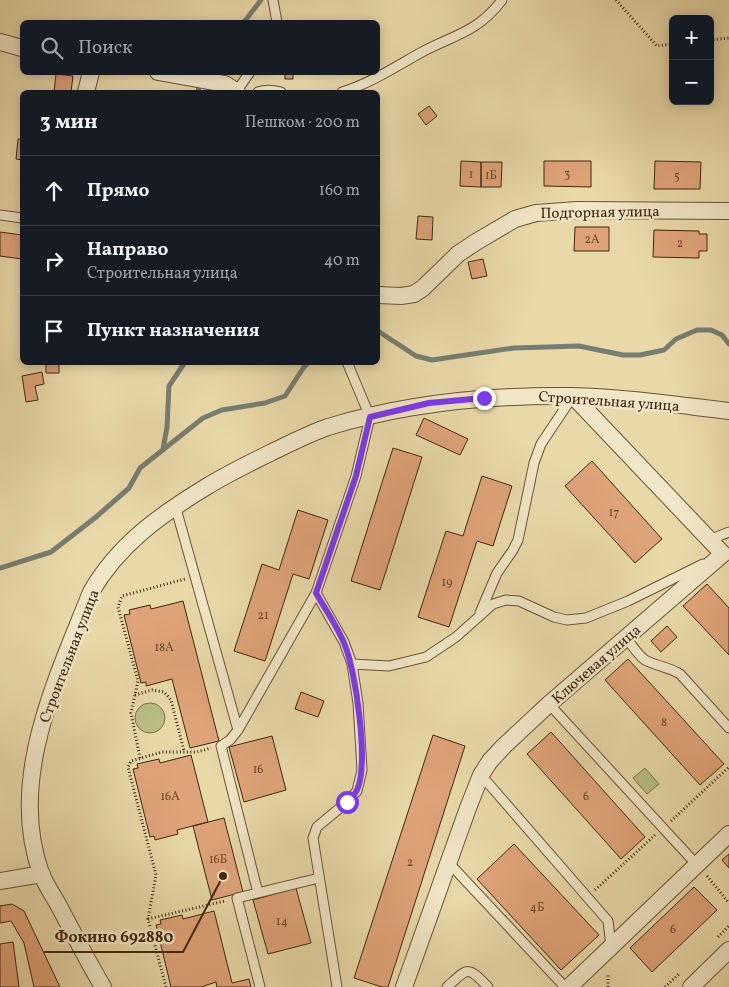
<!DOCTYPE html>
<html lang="ru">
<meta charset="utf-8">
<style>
body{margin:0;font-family:Vollkorn,serif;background:#242831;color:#f1f3f6}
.controls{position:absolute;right:15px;top:15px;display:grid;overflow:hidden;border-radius:8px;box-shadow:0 2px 12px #0003}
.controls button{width:45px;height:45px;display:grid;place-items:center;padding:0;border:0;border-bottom:1px solid #363941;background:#171b24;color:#f1f3f6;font:25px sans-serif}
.stop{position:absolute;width:15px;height:15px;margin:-11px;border:4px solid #7c3aed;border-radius:50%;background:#fff}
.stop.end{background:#7c3aed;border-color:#fff;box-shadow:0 1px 5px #0008}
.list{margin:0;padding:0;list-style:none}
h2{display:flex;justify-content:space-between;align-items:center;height:65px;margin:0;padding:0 20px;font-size:21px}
h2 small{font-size:16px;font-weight:400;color:#9ea1a6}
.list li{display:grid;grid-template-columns:32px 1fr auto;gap:15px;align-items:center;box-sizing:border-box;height:70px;padding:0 20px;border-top:1px solid #363941}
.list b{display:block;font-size:19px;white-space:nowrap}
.list p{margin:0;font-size:16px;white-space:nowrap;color:#9ea1a6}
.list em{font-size:16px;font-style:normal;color:#9ea1a6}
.icon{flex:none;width:28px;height:28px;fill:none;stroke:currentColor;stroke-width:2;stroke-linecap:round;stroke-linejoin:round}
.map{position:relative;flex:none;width:729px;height:987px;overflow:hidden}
.search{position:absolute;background:#171b24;box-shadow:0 2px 12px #0003;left:20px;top:20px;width:360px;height:55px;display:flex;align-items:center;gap:12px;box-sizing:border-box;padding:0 18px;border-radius:8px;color:#9ea1a6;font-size:19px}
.panel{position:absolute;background:#171b24;box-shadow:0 2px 12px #0003;left:20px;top:90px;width:360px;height:275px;border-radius:8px}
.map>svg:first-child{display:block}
.green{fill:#b9be86;stroke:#7c734a}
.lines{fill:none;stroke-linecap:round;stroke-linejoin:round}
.stream{stroke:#777e71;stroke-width:5}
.building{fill:#dfa37a;stroke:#40280d}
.lane-casing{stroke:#6a5434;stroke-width:11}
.street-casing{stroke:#6a5434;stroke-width:18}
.path{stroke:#40280d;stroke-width:3;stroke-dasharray:1 2.5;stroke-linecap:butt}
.lane{stroke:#f1e6c7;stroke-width:9}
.street{stroke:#f1e6c7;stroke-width:16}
.route{stroke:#7c3aed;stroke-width:6}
.labels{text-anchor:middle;stroke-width:5;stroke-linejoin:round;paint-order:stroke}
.number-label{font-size:12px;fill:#684728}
.street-label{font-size:15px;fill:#40280d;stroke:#f1e6c7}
.leader{fill:none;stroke:#40280d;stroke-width:2}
.callout-dot{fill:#40280d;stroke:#f1e6c7;stroke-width:2}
.callout-label{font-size:16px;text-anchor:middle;font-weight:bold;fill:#40280d;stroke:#f1e6c7;stroke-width:5;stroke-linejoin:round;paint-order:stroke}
</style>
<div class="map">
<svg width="729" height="987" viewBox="0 0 729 987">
<rect width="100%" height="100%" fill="#e9d9a9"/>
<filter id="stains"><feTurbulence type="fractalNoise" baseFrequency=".004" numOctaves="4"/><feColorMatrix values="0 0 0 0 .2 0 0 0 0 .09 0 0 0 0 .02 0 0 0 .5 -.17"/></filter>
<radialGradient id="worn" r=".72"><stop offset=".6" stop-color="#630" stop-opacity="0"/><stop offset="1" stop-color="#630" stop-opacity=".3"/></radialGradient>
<path class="green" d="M135 718a15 15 0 1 1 30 0a15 15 0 1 1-30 0Z
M645,768L659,784L647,794L633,778Z"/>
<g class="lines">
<path class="stream" d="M244,22L261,0
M198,92L200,81
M378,331L416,356L432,360L514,348L579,346L623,355H640L664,350L676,339L697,330H711L722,335L729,344
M163,449L167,427L169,386L185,362
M0,568L51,552L96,517L129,488L140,468L203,418L222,410L265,403L285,396L304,367L309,362"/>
</g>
<path class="building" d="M285,72H293V79H285Z
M56,74L73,76L71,92H54Z
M429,106L437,116L426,125L418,114Z
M18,139H22V160L16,159Z
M461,161L481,162V187L460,186Z
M544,161H591V187L544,186Z
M655,161L701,162L700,189H654Z
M481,162H502L501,187H481Z
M418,216L433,217L432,240L416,239Z
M575,227H609V251H574Z
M654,230L699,231V234H707V251H699V258L653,257Z
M0,232L22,235V259L0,256Z
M483,259L487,276L472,279L468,262Z
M46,362H59V373H46Z
M42,372L44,384L35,386L38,400L26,402L22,376Z
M424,418L468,439L460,455L416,435Z
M393,448L422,457L380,590L351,581Z
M592,461L662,539L635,563L565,486Z
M482,476L512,486L493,546L477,541L449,627L418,617L446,531L463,536Z
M298,510L328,520L309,579L293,574L265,661L234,651L262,564L279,570Z
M707,584L729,608V655L683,606Z
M183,601L219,741L190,748L172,679L146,686V682L141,683L124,615L130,614L129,610L150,605L151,609Z
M667,626L677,637L661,652L651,641Z
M628,659L724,764L700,785L605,680Z
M301,692L324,701L318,717L295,709Z
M551,732L645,837L621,859L527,754Z
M433,735L465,746L388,987H382L354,978Z
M272,736L286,790L244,802L229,747Z
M191,755L208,822L177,830L178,834L155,840L154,836L150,837L133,769L138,768L137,764L159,759L160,763Z
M224,818L243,892L212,900L193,826Z
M514,844L599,935L561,970L477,879Z
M729,854V868L722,860Z
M694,887L717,910L652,972L630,948Z
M296,888L311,943L268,954L253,900Z
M12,904L24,911L60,987H34L24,943L11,921L0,923V906Z
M214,911L232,983L249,979L251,987H217L216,982L201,987H171L156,925L161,924L160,920L182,915L183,919Z
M13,942L19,987H0V944Z"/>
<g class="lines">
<defs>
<path id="lane" d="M273,0L277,22
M236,92L250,72
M258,92C266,89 273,90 281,92
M342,92C371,83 395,67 422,52C454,35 478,32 502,0
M0,215L22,218
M175,505L238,730
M709,540L729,532
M480,613L497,573L513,550L518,540L534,463L541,444L573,396
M626,638C632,645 638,655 645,660C656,666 669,667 680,674L729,728
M352,664L389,666L426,657L456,637L493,604L506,600L519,601L554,617L567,620L586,618L628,601L703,564
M549,704L697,865
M481,775L608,921L611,946
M448,862L565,987
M258,893L221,746L230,740L238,730L316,593
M260,987L237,898L319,878
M337,987L313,838L317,827L347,802L357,791L362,770L358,703L352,664L344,642L316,593L356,476L370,417L347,362
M447,987C468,968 467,965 488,987"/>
<path id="street" d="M0,42L22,48
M158,72L225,84L237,92
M86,92L91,72
M378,295L401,296L414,294L423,288L458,254L476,242L515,219L536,213L577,210L729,211
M0,881L42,874
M103,987C88,962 75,936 61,910C55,898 46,886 41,873C7,780 57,678 91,592C118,545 160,515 206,487C227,474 248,464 270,453C289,444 308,434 328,427C407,403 489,395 571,396C624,397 677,405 729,411
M404,987L468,808L481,775L490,761L504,746L549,704L723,554L573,396
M569,987L729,834
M691,987L729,950"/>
</defs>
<use href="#lane" class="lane-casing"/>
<use href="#street" class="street-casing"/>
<path class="path" d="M616,0L657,46L673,44
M710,40L729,38
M135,695L152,690L164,692L171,700L184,751
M140,758L131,713L138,681L118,607L122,596L185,579
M671,821L729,767
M707,876L729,903
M595,890L655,835
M148,919L225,901
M718,937L729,926
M166,987L148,919L156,875L128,767L131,761L162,752H197L211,748
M608,987V973
M665,987L679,974"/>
<use href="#lane" class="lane"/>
<use href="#street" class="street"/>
</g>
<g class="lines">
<path class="route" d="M347,802C350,799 355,795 357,790C369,764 356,670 344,643C337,626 325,609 316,593L356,476L370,417L429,403L484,398"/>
</g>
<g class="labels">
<g class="number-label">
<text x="471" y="178">1</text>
<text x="567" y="178">3</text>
<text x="491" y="179">1Б</text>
<text x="677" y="180">5</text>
<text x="592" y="243">2А</text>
<text x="680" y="247">2</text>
<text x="614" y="516">17</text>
<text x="447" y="586">19</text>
<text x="263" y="619">21</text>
<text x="164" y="651">18А</text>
<text x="664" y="726">8</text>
<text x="258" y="773">16</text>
<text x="170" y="800">16А</text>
<text x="586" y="800">6</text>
<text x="218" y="863">16Б</text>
<text x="410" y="866">2</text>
<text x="537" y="911">4Б</text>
<text x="282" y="925">14</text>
<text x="673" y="933">6</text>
</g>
<g class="street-label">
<text transform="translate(600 212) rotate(-1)" y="5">Подгорная улица</text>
<text transform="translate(609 401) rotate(4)" y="5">Строительная улица</text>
<text transform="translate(69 656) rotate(-69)" y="5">Строительная улица</text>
<text transform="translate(596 664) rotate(-41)" y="5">Ключевая улица</text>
</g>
</g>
<path class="leader" d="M223 876L183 952H44"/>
<circle class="callout-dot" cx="223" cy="876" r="5"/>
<g class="callout-label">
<text x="114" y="942">Фокино 692880</text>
</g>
<rect width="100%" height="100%" filter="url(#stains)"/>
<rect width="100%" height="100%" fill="url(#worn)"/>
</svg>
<div class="controls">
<button>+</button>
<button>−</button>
</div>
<div class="stop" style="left:347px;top:802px"></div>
<div class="stop end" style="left:484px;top:398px"></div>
<div class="search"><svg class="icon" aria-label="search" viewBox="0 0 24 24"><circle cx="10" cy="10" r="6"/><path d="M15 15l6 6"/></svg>Поиск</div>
<section class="panel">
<h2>3 мин<small>Пешком · 200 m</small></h2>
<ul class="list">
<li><svg class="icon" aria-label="ahead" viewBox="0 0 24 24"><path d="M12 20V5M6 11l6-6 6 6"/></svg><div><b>Прямо</b></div><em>160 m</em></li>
<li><svg class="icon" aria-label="right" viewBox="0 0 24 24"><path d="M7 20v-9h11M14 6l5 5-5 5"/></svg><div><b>Направо</b><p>Строительная улица</p></div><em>40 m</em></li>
<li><svg class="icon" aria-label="arrive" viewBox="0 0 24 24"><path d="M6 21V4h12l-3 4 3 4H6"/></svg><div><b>Пункт назначения</b></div></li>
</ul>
</section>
</div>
